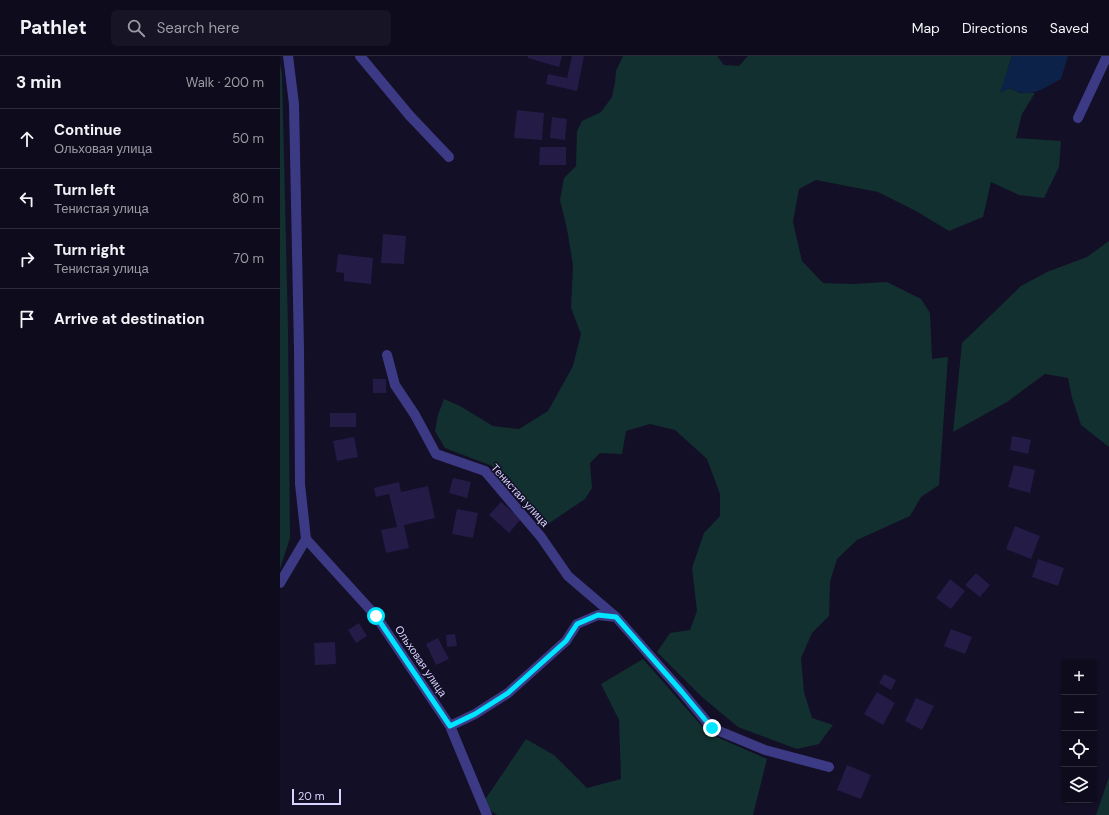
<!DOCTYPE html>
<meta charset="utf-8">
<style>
body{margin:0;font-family:"DM Sans",sans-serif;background:#171425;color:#f1f3f6}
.controls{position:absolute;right:12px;bottom:12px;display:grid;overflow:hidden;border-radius:6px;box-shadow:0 1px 3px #0004}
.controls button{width:36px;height:36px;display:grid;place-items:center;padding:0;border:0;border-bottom:1px solid #2e2b3b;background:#0e0b1c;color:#f1f3f6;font:20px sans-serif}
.scale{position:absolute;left:12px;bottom:10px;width:49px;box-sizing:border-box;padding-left:4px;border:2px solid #d9d4ff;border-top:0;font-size:11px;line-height:14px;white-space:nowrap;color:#d9d4ff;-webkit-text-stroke:3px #130f26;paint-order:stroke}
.stop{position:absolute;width:12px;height:12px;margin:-9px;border:3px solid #00e5ff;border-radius:50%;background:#fff}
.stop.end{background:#00e5ff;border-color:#fff;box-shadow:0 1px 4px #0008}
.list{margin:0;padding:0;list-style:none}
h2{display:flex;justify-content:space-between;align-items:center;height:52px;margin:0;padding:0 16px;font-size:17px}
h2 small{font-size:13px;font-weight:400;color:#9b9ba3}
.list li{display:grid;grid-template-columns:26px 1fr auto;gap:12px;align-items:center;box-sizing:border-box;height:60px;padding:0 16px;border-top:1px solid #2e2b3b}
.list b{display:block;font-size:15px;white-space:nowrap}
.list p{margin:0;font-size:13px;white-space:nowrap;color:#9b9ba3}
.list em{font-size:13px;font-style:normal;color:#9b9ba3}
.icon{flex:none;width:22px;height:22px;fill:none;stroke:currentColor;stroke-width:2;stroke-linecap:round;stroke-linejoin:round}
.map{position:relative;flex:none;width:829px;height:759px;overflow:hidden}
header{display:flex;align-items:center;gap:24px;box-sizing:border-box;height:56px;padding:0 20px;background:#0e0b1c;border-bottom:1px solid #2e2b3b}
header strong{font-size:19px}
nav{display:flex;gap:22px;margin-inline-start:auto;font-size:14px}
.search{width:280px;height:36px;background:#171425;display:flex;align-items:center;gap:10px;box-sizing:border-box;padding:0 14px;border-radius:6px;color:#9b9ba3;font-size:15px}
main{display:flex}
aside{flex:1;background:#0e0b1c}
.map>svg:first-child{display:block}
.green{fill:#12302f}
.water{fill:#0c2248}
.building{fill:#241b47}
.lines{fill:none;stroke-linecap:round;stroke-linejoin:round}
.minor{stroke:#3d3a85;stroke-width:10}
.route{stroke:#00e5ff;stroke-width:5}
.labels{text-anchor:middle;stroke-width:3;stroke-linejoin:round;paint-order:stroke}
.street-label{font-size:11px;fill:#d9d4ff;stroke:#130f26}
</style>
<header>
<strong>Pathlet</strong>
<div class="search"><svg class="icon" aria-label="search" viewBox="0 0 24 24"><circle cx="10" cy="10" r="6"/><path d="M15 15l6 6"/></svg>Search here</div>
<nav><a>Map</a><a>Directions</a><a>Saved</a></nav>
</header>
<main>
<aside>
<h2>3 min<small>Walk · 200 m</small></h2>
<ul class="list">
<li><svg class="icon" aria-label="ahead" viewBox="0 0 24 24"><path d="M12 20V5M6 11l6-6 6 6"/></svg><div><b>Continue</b><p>Ольховая улица</p></div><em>50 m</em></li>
<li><svg class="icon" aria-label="left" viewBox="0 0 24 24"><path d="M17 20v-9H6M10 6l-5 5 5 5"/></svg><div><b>Turn left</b><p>Тенистая улица</p></div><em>80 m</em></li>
<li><svg class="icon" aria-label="right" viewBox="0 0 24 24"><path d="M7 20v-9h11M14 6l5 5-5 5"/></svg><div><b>Turn right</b><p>Тенистая улица</p></div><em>70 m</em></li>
<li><svg class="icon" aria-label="arrive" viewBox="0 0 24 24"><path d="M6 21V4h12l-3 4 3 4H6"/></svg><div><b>Arrive at destination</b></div></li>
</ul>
</aside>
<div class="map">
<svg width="829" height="759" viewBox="0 0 829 759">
<rect width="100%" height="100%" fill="#130f26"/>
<path class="green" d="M343,0H437L444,9L459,10L468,0H732L721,36L729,32L740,37H755L742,58L736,82L781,85L779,111L764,142L739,139L711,126L703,161L669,175L636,155L598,136L536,124L519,133L513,166L522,205L543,227L573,228L607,226L641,243L650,257L652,303L668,301L659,429L641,441L630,460L577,484L557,503L550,526L549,560L532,577L521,602L524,636L532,662L553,669L539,688L517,693L458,671L422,641L377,596L390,577L410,574L417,555L412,512L424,477L440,460V438L427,403L395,374L370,368L346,375L342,398L320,397L310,407L312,432L305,443L265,470L212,410L165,392L155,375L158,359L164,343L180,350L213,370L239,373L268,355L293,310L301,278L291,252L293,209L287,173L280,144L284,122L296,110L297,75L302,65L321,56L332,41L335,26L336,15Z
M0,8L2,17L8,272L10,482L0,513Z
M829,185V391L801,369L792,342L788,322L765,318L727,346L673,376L682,287L741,230L767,216L807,201Z
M363,603L428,677L487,703L473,759H217L202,748L246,683L274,699L307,732L341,723L339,664L321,628Z
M829,721V759H816Z"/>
<path class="water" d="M732,0H788L781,23C760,34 752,43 729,32L720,37Z"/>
<path class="building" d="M248,0H282L279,11L248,2Z
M292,0H304L297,35L266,28L268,18L287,22Z
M237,54L264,57L262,84L234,82Z
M272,61L287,63L285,84L270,82Z
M260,91H286V109H259Z
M103,178L126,180L124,208L101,207Z
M58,198L93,202L91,228L64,225V217L56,216Z
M93,323H106V337H93Z
M50,357H76V371H50Z
M732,380L751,384L748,398L730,394Z
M74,381L78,401L57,405L53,385Z
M734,409L755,414L750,437L728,431Z
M173,422L191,426L187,442L169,437Z
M119,426L121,436L148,430L155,462L124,469L129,492L106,497L101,474L117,471L109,438L96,441L94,432Z
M221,446L241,463L229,477L209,459Z
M177,453L198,457L193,482L172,478Z
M735,470L760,480L751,503L726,493Z
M758,503L784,512L778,530L752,521Z
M696,517L710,529L700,541L685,529Z
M670,523L685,535L671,553L656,542Z
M79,567L87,580L76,587L68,574Z
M671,573L692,581L685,598L664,590Z
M175,578L177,590L167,591L166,579Z
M158,582L169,603L156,609L146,588Z
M55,586L56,608L35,609L34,587Z
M604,618L616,624L611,634L599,627Z
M597,636L615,647L603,669L584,658Z
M636,642L654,650L642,674L625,665Z
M567,709L591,719L581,743L557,734Z"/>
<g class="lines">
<path class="minor" d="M80,0L130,60L169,101
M798,62L827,0
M107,299L115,329L135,359L156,398L205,415L261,481L288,520L336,561L402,636L432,672L485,694L549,711
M26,483L96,560L170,670L207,759
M0,527L26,483L20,428L19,293L14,48L8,0
M170,670L195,658L228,637L286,585L297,568L318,559L336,561"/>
</g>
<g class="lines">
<path class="route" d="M96,560L170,670L195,658L228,637L286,585L297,568L318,559L336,561L402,636L432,672"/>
</g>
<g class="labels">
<g class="street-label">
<text transform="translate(240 439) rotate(48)" y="4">Тенистая улица</text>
<text transform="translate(141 605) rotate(56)" y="4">Ольховая улица</text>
</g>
</g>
</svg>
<div class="controls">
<button>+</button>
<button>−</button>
<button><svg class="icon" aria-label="locate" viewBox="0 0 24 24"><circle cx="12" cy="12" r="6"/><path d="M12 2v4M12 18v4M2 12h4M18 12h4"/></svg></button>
<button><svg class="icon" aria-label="layers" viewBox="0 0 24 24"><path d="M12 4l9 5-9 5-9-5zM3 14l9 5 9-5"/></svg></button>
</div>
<div class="scale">20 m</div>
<div class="stop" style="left:96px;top:560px"></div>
<div class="stop end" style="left:432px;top:672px"></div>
</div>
</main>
